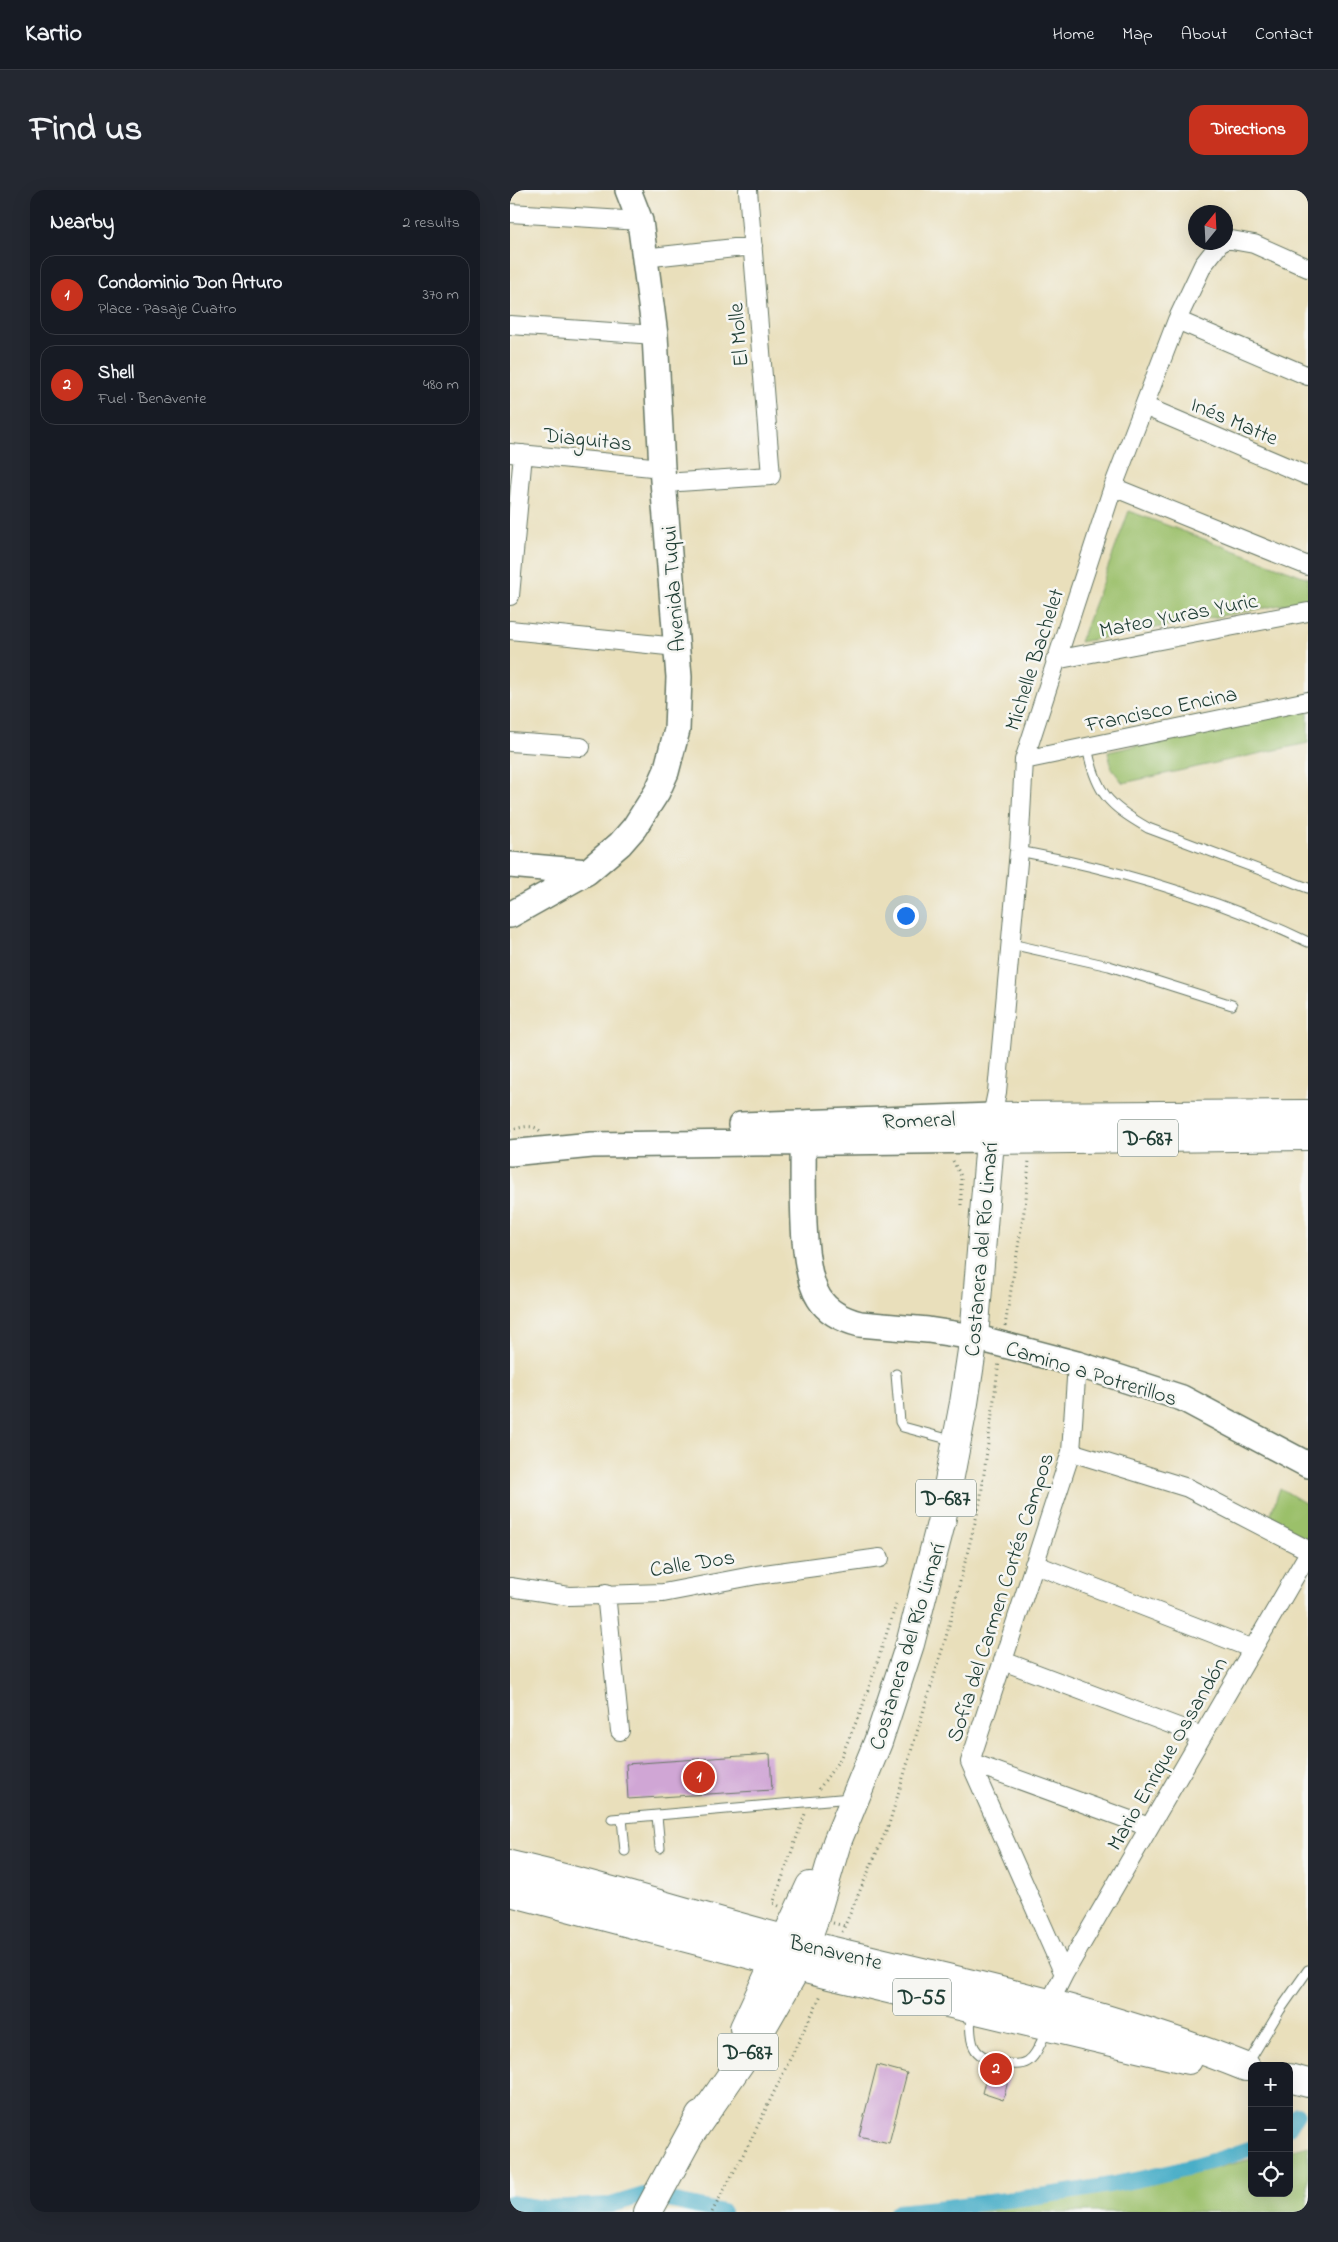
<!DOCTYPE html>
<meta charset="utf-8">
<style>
body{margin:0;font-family:"Indie Flower",sans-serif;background:#242831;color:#f1f3f6}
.controls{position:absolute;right:15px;bottom:15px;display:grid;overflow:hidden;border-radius:10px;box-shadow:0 5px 20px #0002}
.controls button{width:45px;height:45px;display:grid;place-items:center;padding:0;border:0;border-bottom:1px solid #363941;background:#171b24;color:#f1f3f6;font:25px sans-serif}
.compass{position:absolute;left:678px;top:15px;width:45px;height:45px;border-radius:50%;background:#171b24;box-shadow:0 5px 20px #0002;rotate:18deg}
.you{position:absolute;left:395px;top:725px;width:18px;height:18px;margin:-12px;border:4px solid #fff;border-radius:50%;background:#1a73e8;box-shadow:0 0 0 8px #1a73e833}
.badge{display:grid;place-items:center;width:32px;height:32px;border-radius:50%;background:#c8321e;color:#fff;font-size:16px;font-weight:700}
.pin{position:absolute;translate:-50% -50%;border:2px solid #fff;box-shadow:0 1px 5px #0006}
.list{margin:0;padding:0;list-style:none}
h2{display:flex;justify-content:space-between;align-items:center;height:65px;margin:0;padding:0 20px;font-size:21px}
h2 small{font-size:16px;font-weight:400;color:#9ea1a6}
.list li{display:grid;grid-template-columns:32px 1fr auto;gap:15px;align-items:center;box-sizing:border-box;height:80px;margin:0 10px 10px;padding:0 10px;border:1px solid #363941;border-radius:15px}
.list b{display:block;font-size:19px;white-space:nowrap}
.list p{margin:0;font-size:16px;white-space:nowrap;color:#9ea1a6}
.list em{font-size:16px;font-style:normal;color:#9ea1a6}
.icon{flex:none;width:28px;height:28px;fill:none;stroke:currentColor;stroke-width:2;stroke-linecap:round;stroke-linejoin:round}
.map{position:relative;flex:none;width:798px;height:2022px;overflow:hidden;border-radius:15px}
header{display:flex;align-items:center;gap:30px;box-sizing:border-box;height:70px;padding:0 25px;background:#171b24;border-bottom:1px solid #363941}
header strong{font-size:24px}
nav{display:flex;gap:28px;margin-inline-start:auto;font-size:18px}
.intro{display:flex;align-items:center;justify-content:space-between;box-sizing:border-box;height:120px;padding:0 30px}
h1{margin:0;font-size:35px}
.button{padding:12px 22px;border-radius:15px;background:#c8321e;color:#fff;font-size:18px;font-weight:700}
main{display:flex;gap:30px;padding:0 30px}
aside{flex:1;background:#171b24;border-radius:15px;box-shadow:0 5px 20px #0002}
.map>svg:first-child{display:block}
.green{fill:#9bc06a;stroke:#5d7e4f}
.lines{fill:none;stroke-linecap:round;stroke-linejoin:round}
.canal{stroke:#49aec8;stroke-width:16}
.building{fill:#d0a6d5}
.lane-casing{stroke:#667663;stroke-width:11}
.street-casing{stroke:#667663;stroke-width:20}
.secondary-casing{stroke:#667663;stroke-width:28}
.primary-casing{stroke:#667663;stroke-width:30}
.highway-casing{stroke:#667663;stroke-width:30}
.path{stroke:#667663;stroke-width:3;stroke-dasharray:1 4;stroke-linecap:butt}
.lane{stroke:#fff;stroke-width:9}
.street{stroke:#fff;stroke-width:18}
.secondary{stroke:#fff;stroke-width:25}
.primary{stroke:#fff;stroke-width:28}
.highway{stroke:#fff;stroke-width:28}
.labels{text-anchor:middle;stroke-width:5;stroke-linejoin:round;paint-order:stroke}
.shield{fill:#f6f6f2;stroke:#60746d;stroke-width:1}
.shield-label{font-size:21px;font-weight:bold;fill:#1f3d34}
.street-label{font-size:22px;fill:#1f3d34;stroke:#f6f6f2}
</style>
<header>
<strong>Kartio</strong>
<nav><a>Home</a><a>Map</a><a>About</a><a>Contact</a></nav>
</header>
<div class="intro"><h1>Find us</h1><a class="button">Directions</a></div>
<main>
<aside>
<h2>Nearby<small>2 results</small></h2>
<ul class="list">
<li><span class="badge">1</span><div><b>Condominio Don Arturo</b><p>Place · Pasaje Cuatro</p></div><em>370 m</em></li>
<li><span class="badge">2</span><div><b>Shell</b><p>Fuel · Benavente</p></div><em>480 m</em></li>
</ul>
</aside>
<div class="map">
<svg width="798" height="2022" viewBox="0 0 798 2022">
<rect width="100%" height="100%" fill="#f6f6f2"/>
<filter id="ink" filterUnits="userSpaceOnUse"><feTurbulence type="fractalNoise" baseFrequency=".02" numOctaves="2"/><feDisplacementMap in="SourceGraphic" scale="10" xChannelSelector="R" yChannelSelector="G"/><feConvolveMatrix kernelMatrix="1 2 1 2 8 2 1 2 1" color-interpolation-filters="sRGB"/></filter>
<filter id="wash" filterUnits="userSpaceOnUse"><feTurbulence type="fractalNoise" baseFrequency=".0096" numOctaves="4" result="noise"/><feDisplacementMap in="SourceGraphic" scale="20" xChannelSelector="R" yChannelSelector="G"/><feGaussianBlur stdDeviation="1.12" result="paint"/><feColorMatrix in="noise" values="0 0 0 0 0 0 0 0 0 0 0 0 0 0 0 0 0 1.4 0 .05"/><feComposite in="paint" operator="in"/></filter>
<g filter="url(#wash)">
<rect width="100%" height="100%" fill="#e9dfbb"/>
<path class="green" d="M619,321L798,388V410L570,452Z
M798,518V553L613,593L602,579L598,562Z
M770,1298L798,1315V1356L758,1332Z
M798,1955V2022H440L642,1994L742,1969V2003H779V1960Z"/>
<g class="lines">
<path class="canal" d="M779,1937L787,1924
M0,2013L34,2018L101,2015L134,2005L213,2022
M387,2022C504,2010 631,1998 742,1958"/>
</g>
<g id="blocks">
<path class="building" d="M260,1564L262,1600L118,1609L116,1574Z
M367,1875L397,1883L379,1953L349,1946Z
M479,1876L501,1880L493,1910L472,1903Z"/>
</g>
</g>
<g filter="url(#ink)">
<use href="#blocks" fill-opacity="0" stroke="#667663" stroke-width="1"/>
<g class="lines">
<defs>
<path id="lane" d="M577,557C586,603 598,615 638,638L798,698
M509,661C609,680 707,708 798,752
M501,754L599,776L722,815
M386,1184L390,1232L393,1237L445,1251
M147,1626L150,1658
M112,1628L115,1661
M102,1629L341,1608
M460,1823C461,1834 459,1847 464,1857C468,1866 478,1869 486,1871C521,1881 523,1869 537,1840
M737,1875L770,1820L798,1780"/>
<path id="street" d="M0,23L130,31
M716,49L744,54L798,78
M133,68L243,56
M667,130L798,186
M0,135L145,145
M634,216L798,286
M0,263L152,278
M154,293L261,286L238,0
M603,297L798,376
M0,406L13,264
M0,440L167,457
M545,470L798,422
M0,552L71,557
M514,570L798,511
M482,926L487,902L509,661L514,570L603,297L634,216L667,130L693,75L711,52
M561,1262L678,1298L798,1360
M524,1374L743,1459
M0,1397L59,1406L153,1403L247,1385L370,1368
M96,1403L110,1541
M493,1471L692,1546
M460,1572L639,1637
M554,1784L460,1572L561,1262L567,1174
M538,1824L539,1814L554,1784L798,1364"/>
<path id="secondary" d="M0,675L77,682
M0,725L77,682L110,654L124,638L147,602L156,582L167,540L169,487L152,278L145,145L130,31L118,0
M231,935L482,926
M293,951C294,989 289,1077 309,1108C318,1123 334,1130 350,1134L418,1140L464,1147L567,1174L672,1208L798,1275
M0,963L82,955L479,950"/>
<path id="primary" d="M0,1675C94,1696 185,1726 278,1750C432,1788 589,1818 736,1877
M0,1702L315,1784L678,1870
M779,1888L798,1893"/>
<path id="highway" d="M479,950L798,946
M234,1838L300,1696
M182,1942L241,1857L287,1777L305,1727L327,1652L368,1552L400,1454L431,1333L454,1213L464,1147L482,926L798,924
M138,2022L190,1926"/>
</defs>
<use href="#lane" class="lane-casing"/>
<use href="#street" class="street-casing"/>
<use href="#secondary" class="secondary-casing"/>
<use href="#primary" class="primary-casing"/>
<use href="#highway" class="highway-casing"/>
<path class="path" d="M0,940C9,938 23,933 30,941
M443,971L451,986V1018
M495,1136L516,1009L519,970
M309,1599L330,1569L351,1521L386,1415
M269,1716L263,1713L264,1711L295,1624
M323,1733L335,1736
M332,1742L379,1634L436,1447L470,1313L489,1172
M202,2022L239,1954L311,1805"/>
<use href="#lane" class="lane"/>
<use href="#street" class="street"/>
<use href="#secondary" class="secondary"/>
<use href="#primary" class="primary"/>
<use href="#highway" class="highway"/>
</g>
</g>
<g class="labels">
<g class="shield">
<rect x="608" y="929.5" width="60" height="37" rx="4"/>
<rect x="406" y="1289.5" width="60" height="37" rx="4"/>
<rect x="383" y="1788.5" width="58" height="37" rx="4"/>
<rect x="208" y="1843.5" width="60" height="37" rx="4"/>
</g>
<g class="shield-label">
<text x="638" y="955">D-687</text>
<text x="436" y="1315">D-687</text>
<text x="412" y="1814">D-55</text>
<text x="238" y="1869">D-687</text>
</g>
<g class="street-label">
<text transform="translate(227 145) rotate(-95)" y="8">El Molle</text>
<text transform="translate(725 230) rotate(23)" y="8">Inés Matte</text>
<text transform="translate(78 248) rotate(6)" y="8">Diaguitas</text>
<text transform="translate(162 399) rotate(-94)" y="8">Avenida Tuqui</text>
<text transform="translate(668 424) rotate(-11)" y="8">Mateo Yuras Yuric</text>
<text transform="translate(523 469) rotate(-72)" y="8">Michelle Bachelet</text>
<text transform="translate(651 518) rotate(-12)" y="8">Francisco Encina</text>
<text transform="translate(409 929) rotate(-2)" y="8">Romeral</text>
<text transform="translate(470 1059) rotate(-85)" y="8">Costanera del Río Limarí</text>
<text transform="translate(582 1182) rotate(17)" y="8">Camino a Potrerillos</text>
<text transform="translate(182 1372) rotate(-9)" y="8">Calle Dos</text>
<text transform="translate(489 1407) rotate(-72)" y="8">Sofía del Carmen Cortés Campos</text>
<text transform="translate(396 1456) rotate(-73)" y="8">Costanera del Río Limarí</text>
<text transform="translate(656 1563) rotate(-60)" y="8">Mario Enrique Ossandón</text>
<text transform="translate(326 1761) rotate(13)" y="8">Benavente</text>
</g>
</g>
</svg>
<div class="controls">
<button>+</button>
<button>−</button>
<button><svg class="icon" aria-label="locate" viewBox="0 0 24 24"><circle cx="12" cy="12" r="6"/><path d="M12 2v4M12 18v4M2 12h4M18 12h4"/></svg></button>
</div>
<svg class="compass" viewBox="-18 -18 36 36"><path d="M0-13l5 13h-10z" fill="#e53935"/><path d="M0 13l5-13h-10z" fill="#9ea1a6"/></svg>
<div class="you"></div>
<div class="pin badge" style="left:189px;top:1587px">1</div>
<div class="pin badge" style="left:486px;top:1879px">2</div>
</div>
</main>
